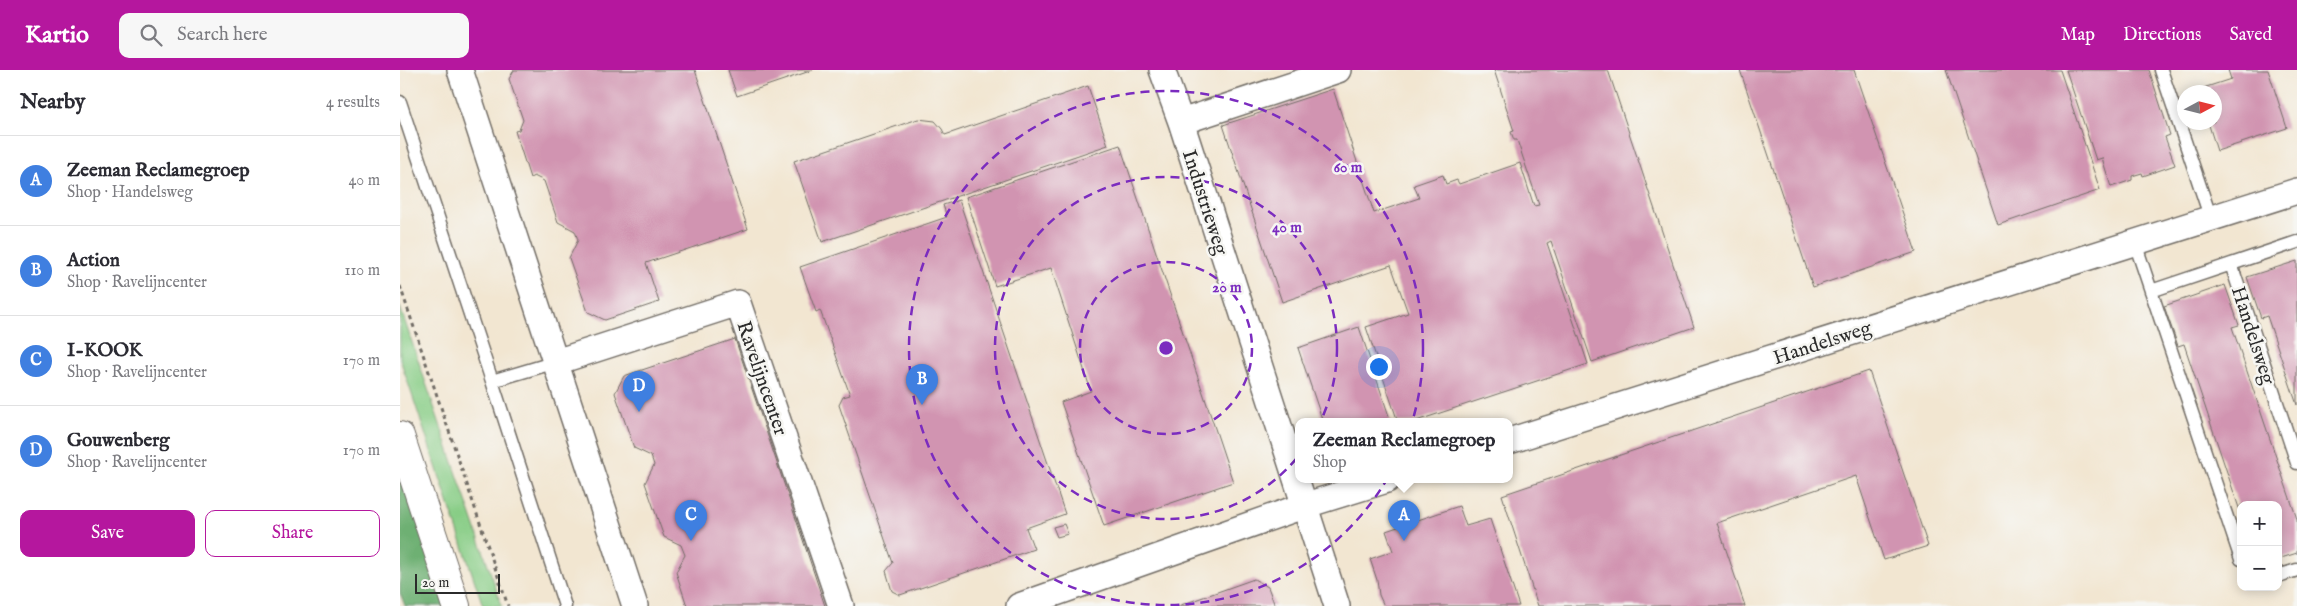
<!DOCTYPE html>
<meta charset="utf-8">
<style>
body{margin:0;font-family:"IM FELL English",serif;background:#f7f7f7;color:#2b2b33}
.controls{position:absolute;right:15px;bottom:15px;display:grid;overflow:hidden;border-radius:10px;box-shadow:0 2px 12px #0003}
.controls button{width:45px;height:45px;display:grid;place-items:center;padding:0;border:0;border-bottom:1px solid #e1e1e2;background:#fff;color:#2b2b33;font:25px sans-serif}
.compass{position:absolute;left:1777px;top:15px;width:45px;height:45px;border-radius:50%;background:#fff;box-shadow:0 2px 12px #0003;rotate:83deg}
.scale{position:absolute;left:15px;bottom:12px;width:85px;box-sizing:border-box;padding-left:5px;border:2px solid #2b2b2b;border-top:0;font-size:14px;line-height:18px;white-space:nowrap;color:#2b2b2b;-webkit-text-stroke:4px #f6f6f2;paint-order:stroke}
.you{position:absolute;left:978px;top:296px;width:18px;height:18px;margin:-12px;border:4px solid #fff;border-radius:50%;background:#1a73e8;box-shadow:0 0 0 8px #1a73e833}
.badge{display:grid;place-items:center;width:32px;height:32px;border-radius:50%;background:#b5179e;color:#fff;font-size:16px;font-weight:700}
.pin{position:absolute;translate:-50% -41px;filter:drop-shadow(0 1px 2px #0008)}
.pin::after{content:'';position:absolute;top:26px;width:18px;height:15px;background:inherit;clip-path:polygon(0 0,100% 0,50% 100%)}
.popup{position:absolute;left:895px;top:348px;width:218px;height:65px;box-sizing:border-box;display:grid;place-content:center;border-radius:10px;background:#fff;filter:drop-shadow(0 1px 4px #0005);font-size:16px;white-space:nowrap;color:#7c7c81}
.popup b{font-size:19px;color:#2b2b33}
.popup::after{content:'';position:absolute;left:50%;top:100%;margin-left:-10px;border:10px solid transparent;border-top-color:#fff}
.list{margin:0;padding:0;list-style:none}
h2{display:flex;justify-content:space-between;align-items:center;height:65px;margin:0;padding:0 20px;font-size:21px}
h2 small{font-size:16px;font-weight:400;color:#7c7c81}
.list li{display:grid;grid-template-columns:32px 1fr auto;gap:15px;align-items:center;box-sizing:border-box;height:90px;padding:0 20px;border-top:1px solid #e1e1e2}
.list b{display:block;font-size:19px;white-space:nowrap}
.list p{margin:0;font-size:16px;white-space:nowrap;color:#7c7c81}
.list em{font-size:16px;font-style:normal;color:#7c7c81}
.actions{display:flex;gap:10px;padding:15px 20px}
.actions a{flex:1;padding:11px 0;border:1px solid #b5179e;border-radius:10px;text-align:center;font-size:18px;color:#b5179e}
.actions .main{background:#b5179e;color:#fff}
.icon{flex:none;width:28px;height:28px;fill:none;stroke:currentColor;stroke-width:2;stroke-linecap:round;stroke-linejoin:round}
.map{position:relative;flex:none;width:1897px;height:536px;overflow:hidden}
header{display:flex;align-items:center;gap:30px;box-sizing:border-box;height:70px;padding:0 25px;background:#b5179e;color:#fff}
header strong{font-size:24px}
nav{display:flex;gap:28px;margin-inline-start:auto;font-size:18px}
.search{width:350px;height:45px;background:#f7f7f7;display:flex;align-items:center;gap:12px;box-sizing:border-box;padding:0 18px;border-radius:10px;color:#7c7c81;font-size:19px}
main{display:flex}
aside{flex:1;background:#fff}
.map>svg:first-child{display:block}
.green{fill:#88cd86;stroke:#5a7c58}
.forest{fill:#6eb073;stroke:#4c6e4f}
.building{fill:#d194b1}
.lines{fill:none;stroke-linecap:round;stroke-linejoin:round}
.lane-casing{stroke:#716c65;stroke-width:15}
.street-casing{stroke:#716c65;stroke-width:28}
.secondary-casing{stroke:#716c65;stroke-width:30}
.path{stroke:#716c65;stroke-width:3;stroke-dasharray:4 4;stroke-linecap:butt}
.lane{stroke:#fff;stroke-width:12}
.street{stroke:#fff;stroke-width:25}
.secondary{stroke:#fff;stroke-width:28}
.ring{fill:none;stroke:#7b2cbf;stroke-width:2.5;stroke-dasharray:9 6}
.labels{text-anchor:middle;stroke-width:5;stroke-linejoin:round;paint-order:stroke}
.street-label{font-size:20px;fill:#2b2b2b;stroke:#f6f6f2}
.centre{fill:#7b2cbf;stroke:#f6f6f2;stroke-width:2.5}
.ring-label{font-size:15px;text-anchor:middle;font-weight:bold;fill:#7b2cbf;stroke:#f6f6f2;stroke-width:5;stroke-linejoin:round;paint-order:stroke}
</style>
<header>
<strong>Kartio</strong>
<div class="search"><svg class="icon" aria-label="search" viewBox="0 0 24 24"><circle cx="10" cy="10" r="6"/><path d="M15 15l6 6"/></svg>Search here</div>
<nav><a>Map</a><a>Directions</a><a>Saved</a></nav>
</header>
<main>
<aside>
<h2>Nearby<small>4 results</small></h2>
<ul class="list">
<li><span class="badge" style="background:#3f7fe0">A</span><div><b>Zeeman Reclamegroep</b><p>Shop · Handelsweg</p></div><em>40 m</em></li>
<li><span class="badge" style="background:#3f7fe0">B</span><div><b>Action</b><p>Shop · Ravelijncenter</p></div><em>110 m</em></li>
<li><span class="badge" style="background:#3f7fe0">C</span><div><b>I-KOOK</b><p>Shop · Ravelijncenter</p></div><em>170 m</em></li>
<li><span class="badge" style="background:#3f7fe0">D</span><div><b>Gouwenberg</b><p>Shop · Ravelijncenter</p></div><em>170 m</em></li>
</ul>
<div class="actions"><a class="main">Save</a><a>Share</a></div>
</aside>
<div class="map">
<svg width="1897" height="536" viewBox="0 0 1897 536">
<rect width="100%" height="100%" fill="#f6f6f2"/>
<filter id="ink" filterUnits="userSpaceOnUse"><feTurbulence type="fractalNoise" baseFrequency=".02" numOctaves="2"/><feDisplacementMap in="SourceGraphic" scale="10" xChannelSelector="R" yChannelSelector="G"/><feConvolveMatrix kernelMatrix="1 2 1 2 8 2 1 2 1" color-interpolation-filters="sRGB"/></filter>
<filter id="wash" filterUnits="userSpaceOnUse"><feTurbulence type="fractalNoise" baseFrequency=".0096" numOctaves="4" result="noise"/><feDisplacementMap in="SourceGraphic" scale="20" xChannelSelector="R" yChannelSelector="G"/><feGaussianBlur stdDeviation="1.12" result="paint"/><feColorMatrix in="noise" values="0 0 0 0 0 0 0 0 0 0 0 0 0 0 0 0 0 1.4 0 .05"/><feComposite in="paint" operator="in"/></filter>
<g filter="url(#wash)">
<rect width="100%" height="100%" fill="#f2e6d1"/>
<path class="green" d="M0,237L102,536H83L0,289Z"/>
<path class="forest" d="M0,399L46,536H5L0,523Z"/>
<g id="blocks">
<path class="building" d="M114,0H295L348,159L246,193L259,232L205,250L188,242L169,188L178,170L175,161L158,152L144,111L134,106L130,108L115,61L119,60L123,50L109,9Z
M328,0H413L337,26Z
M1094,0H1208L1294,257L1192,292L1151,171L1147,173L1188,294L1013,352H998L966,257L1008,243L991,195L882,232L823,55L933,19L974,143L1019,128L1014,115L1043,105L1046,114L1057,110L1059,114L1120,93L1134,136L1139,135L1117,70H1114L1111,62L1114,61Z
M1340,0H1454L1516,182L1413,217Z
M1546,0H1660L1700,120L1598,155Z
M1666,0H1749L1770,65L1765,67L1775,95L1743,106L1742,103L1732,106V110L1711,117L1702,88L1696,90Z
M1828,0H1868L1887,58L1817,81L1808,52H1814V22H1798L1797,20L1831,9Z
M688,16L708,75L422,172L394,91L518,49L535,51L542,59L545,65Z
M720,75L833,412L704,456L661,332L691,321L651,198L595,216L566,127Z
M559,130L665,444L626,458L634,479L500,525L492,521L486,501L493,493L439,335L443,327L450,325L420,240L416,242L400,197L547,147L543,135Z
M1897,191V335L1867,246L1861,248L1847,207Z
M1825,215L1839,255L1832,257L1897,449V483L1878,489V435H1841L1840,441L1784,274L1778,276L1764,236Z
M959,257L991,352H923L898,278Z
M335,269L401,464L425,536H287L276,502L285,485L281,475L264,467L245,413L254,395L251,386L234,378L215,323L224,306Z
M1469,301L1528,476L1484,490L1456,406L1317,453L1345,536H1138L1102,425Z
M1059,436L1066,456L1090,449L1119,536H984L979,525L977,510L970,489L993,481L986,461Z
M664,454L668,464L657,467L653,457Z
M854,509L868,517L875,536H778Z"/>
</g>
</g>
<g filter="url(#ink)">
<use href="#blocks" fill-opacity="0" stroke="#716c65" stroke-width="1"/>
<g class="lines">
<defs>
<path id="lane" d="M1761,0L1811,149
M0,32L92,311L156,292
M1735,173L1841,489
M1831,194L1897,393
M1751,221L1897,172
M92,311L165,536
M1878,506L1897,500"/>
<path id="street" d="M60,0L235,536
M762,0L781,52L937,536
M781,52L938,0
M156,292L338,233L441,536
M1109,371L1897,121
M619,536L903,436L987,410"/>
<path id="secondary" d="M0,366L56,536"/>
</defs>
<use href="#lane" class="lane-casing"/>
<use href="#street" class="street-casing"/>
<use href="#secondary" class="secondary-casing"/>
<path class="path" d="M0,216L108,536"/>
<use href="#lane" class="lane"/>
<use href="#street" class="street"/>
<use href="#secondary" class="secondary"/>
</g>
</g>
<g class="ring">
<circle cx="766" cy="278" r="86"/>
<circle cx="766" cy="278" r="171"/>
<circle cx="766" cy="278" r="257"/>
</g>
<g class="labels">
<g class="street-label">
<text transform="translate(806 132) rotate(72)" y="7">Industrieweg</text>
<text transform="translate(1854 265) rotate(72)" y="7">Handelsweg</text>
<text transform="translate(1422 272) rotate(-18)" y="7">Handelsweg</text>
<text transform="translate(363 308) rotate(71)" y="7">Ravelijncenter</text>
</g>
</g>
<circle cx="766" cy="278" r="8" class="centre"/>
<g class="ring-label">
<text x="948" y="102">60 m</text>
<text x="887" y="162">40 m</text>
<text x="827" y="222">20 m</text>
</g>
</svg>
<div class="controls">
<button>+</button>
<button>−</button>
</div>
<svg class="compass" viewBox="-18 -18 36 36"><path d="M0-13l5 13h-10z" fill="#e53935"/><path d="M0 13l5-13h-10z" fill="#7c7c81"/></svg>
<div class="scale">20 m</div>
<div class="you"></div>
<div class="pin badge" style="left:1004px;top:471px;background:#3f7fe0">A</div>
<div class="popup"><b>Zeeman Reclamegroep</b>Shop</div>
<div class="pin badge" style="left:522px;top:335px;background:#3f7fe0">B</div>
<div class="pin badge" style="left:291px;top:471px;background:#3f7fe0">C</div>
<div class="pin badge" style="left:239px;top:342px;background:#3f7fe0">D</div>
</div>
</main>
